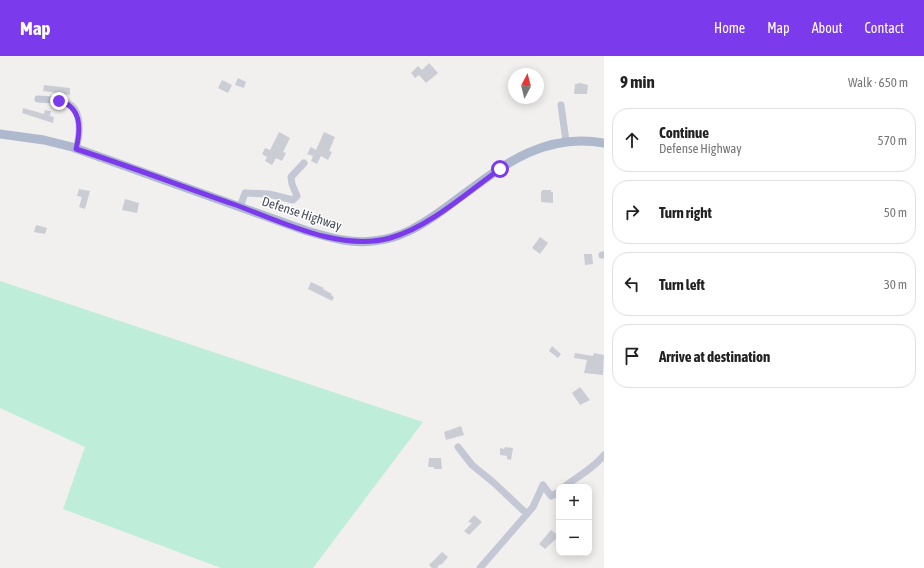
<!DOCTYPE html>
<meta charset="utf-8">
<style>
body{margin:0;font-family:"Asap Condensed",sans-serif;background:#f2f2f2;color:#222}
.controls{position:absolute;right:12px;bottom:12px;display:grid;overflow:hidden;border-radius:8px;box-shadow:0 2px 10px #0003}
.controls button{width:36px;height:36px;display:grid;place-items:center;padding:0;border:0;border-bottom:1px solid #e0e0e0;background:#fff;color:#222;font:20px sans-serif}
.compass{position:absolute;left:508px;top:12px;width:36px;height:36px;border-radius:50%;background:#fff;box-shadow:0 2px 10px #0003;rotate:7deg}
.stop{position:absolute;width:12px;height:12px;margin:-9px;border:3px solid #7c3aed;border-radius:50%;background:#fff}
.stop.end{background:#7c3aed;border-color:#fff;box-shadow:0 1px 4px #0008}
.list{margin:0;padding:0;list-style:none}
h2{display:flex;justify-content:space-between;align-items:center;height:52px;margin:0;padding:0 16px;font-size:17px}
h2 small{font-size:13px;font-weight:400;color:#767676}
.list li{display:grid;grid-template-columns:26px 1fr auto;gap:12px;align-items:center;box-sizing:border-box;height:64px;margin:0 8px 8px;padding:0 8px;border:1px solid #e0e0e0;border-radius:16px}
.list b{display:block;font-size:15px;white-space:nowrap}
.list p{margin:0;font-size:13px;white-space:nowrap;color:#767676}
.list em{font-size:13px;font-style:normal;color:#767676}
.icon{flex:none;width:22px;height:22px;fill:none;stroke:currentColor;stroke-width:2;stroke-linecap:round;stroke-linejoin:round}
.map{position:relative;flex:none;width:604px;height:512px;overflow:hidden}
header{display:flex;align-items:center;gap:24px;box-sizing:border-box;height:56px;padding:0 20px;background:#7c3aed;color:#fff}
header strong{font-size:19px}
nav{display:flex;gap:22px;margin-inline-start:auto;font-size:14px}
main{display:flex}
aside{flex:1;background:#fff}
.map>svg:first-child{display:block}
.green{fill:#beeeda}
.building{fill:#cbcdd5}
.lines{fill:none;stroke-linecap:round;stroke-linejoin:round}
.minor{stroke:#c3c8d4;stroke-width:7}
.major{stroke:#afb9cd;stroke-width:9}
.route{stroke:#7c3aed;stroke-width:5}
.labels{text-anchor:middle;stroke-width:3;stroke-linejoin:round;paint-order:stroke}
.street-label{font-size:13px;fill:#474e5c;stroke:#fff}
</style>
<header>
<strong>Map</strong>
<nav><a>Home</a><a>Map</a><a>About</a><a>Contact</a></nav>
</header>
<main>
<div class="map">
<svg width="604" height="512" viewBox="0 0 604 512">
<rect width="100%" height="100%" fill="#f2efef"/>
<path class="green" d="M0,225L423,366L313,512H221L63,453L85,391L0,352Z"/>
<path class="building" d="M429,7L438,17L426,27L419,19L415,22L411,17L418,10L422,14Z
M238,22L246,26L244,32L235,29Z
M222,24L232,29L228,37L218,32Z
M580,27L588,29L587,38H574L575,28Z
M44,29L70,32V39L43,35Z
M23,52L44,58L45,54L51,55L50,60L54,61L53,67L22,57Z
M279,76L290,82L283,96L286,97L282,105L276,102L272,109L265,105L267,101L262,98L265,92L270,94Z
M324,76L335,81L329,95L332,96L328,104L321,100L317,108L311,105L313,100L307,98L311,91L316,94Z
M79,133L90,135L85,153L79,151L82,141L77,140Z
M543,134H551V136H553V147L541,146V136Z
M125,143L139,147L137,157L122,154Z
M36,169L47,172L45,178L34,176Z
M540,181L548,187L540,198L532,192Z
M584,198H592L593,208L585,209Z
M311,226L324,232L323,233L332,238L331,239L334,241L332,245L308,233Z
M552,290L561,298L558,302L549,295Z
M575,297L593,300L594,297L604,299L603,319L584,317L587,304L574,302Z
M580,331L590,344L580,349L572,337Z
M461,370L464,379L446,384L444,376Z
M505,391L513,392L511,404L507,403V400L500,399V392L504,393Z
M429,402H441L442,413H434V411H428Z
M474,459L482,466L469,479L464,475L472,467L468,466Z
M551,474L559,480L545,493L539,488Z
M442,496L448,501L441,509L440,508L437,512H432L429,509Z"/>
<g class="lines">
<path class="minor" d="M38,43C47,44 59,43 67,47C83,54 80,79 76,93
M561,49L566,85
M240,151L245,137L269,138L293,144L297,140L292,128L291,121L304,107
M602,199H604
M458,391L472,409L493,426L527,458
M543,429L551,440L559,436
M564,431C578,420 593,413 604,399
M480,512L533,451L543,429"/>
<path class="major" d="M0,78L44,84L72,91L307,175C329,181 350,188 373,185C400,183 422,169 444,153C494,117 537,75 604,87"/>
</g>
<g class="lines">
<path class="route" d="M59,45C82,51 81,73 76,93C129,110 181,130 233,148C280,165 340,196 390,182C428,172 468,136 500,113"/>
</g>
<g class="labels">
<g class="street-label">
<text transform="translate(302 157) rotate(18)" y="5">Defense Highway</text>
</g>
</g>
</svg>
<div class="controls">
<button>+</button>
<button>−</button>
</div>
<svg class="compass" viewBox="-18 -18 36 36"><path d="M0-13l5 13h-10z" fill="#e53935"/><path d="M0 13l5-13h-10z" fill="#767676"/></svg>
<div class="stop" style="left:500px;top:113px"></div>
<div class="stop end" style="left:59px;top:45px"></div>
</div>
<aside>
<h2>9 min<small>Walk · 650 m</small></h2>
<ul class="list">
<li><svg class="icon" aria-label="ahead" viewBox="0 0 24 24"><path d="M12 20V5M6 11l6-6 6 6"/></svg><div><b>Continue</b><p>Defense Highway</p></div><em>570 m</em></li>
<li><svg class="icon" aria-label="right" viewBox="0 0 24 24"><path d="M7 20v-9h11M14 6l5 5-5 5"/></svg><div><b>Turn right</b></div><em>50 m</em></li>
<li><svg class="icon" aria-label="left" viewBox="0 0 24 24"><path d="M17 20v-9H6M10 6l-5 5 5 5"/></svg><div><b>Turn left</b></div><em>30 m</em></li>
<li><svg class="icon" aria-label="arrive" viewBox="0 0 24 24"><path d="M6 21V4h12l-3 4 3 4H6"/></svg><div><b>Arrive at destination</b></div></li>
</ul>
</aside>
</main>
